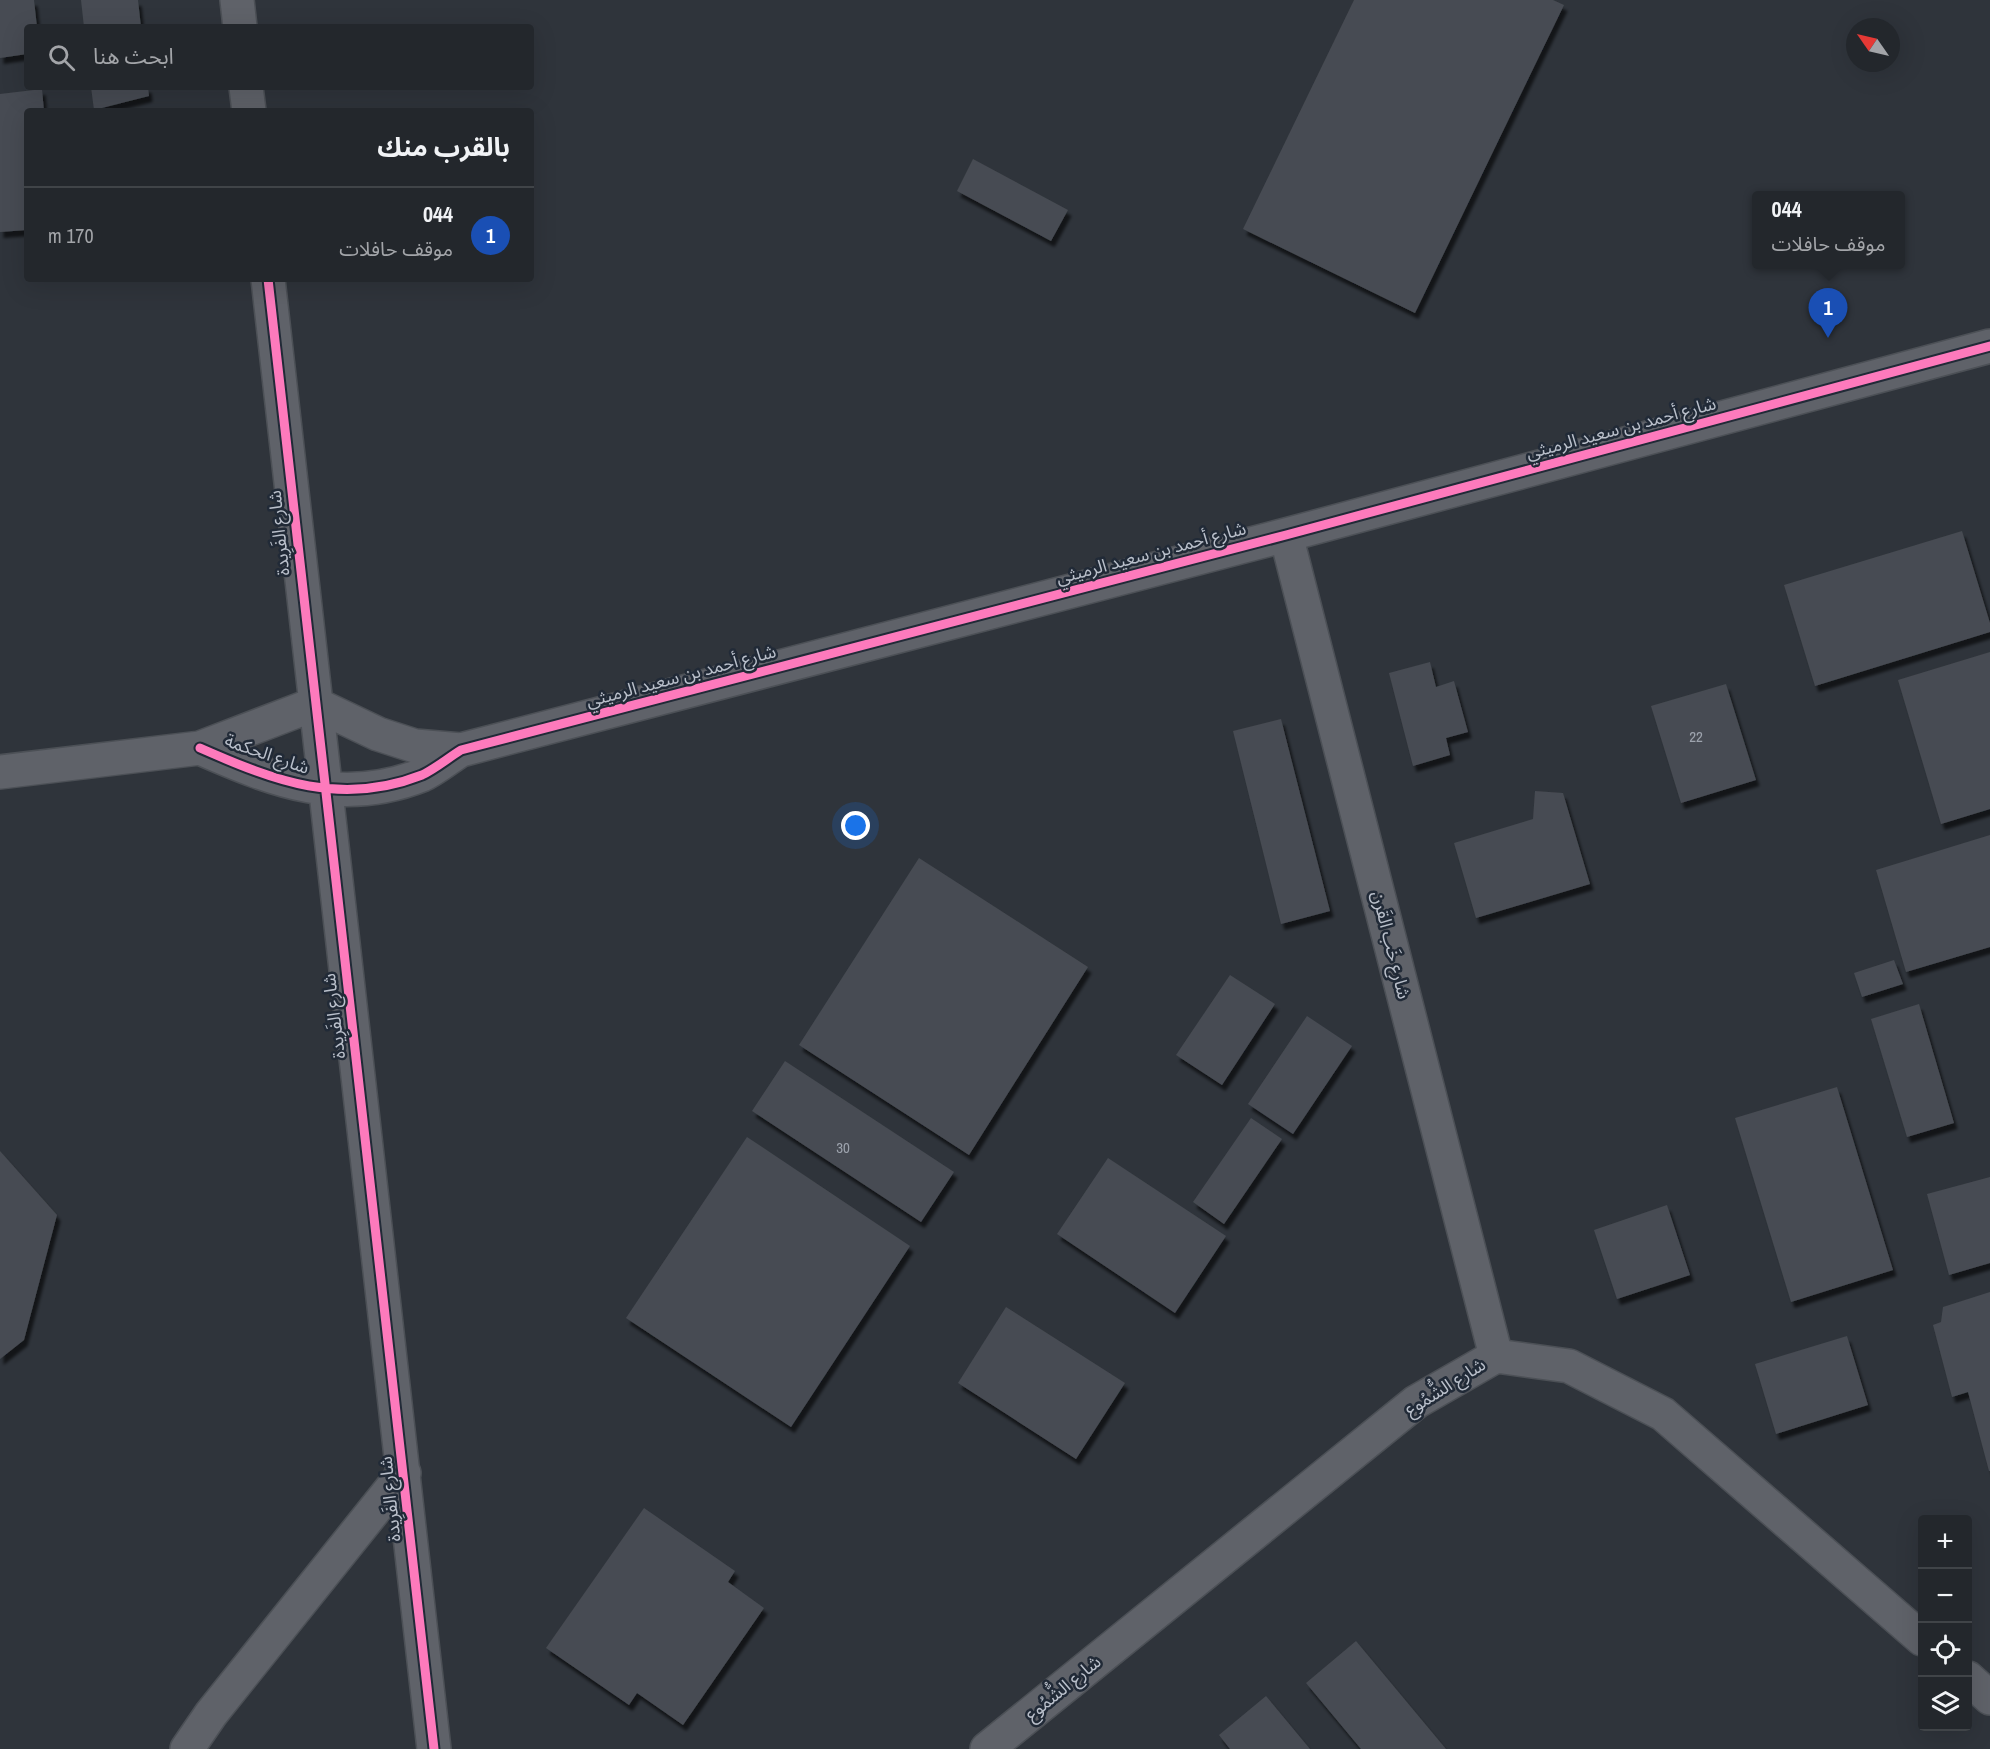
<!DOCTYPE html>
<html lang="ar">
<meta charset="utf-8">
<style>
body{margin:0;font-family:"Archivo Narrow","Noto Sans Arabic",sans-serif;background:#2f3338;color:#f1f3f6;direction:rtl}
.controls{position:absolute;right:18px;bottom:18px;display:grid;overflow:hidden;border-radius:6px;box-shadow:0 6px 24px #0002}
.controls button{width:54px;height:54px;display:grid;place-items:center;padding:0;border:0;border-bottom:2px solid #404448;background:#23272c;color:#f1f3f6;font:30px sans-serif}
.compass{position:absolute;left:1846px;top:18px;width:54px;height:54px;border-radius:50%;background:#23272c;box-shadow:0 6px 24px #0002;rotate:304deg}
.you{position:absolute;left:856px;top:826px;width:21px;height:21px;margin:-15px;border:4px solid #fff;border-radius:50%;background:#1a73e8;box-shadow:0 0 0 9px #1a73e833}
.badge{display:grid;place-items:center;width:39px;height:39px;border-radius:50%;background:#8bbbb9;color:#fff;font-size:20px;font-weight:700}
.pin{position:absolute;translate:-50% -50px;filter:drop-shadow(0 2px 3px #0008)}
.pin::after{content:'';position:absolute;top:32px;width:21px;height:18px;background:inherit;clip-path:polygon(0 0,100% 0,50% 100%)}
.popup{position:absolute;left:1752px;top:191px;width:153px;height:78px;box-sizing:border-box;display:grid;place-content:center;border-radius:6px;background:#23272c;filter:drop-shadow(0 2px 4px #0005);font-size:20px;white-space:nowrap;color:#a3a5a9}
.popup b{font-size:22px;color:#f1f3f6}
.popup::after{content:'';position:absolute;left:50%;top:100%;margin-left:-12px;border:12px solid transparent;border-top-color:#23272c}
.list{margin:0;padding:0;list-style:none}
h2{display:flex;justify-content:space-between;align-items:center;height:78px;margin:0;padding:0 24px;font-size:26px}
h2 small{font-size:20px;font-weight:400;color:#a3a5a9}
.list li{display:grid;grid-template-columns:39px 1fr auto;gap:18px;align-items:center;box-sizing:border-box;height:96px;padding:0 24px;border-top:2px solid #404448}
.list b{display:block;font-size:22px;white-space:nowrap}
.list p{margin:0;font-size:20px;white-space:nowrap;color:#a3a5a9}
.list em{font-size:20px;font-style:normal;color:#a3a5a9}
.icon{flex:none;width:33px;height:33px;fill:none;stroke:currentColor;stroke-width:2;stroke-linecap:round;stroke-linejoin:round}
.map{position:relative;flex:none;width:1990px;height:1749px;overflow:hidden;direction:ltr}
.search{position:absolute;background:#23272c;box-shadow:0 6px 24px #0002;left:24px;top:24px;width:510px;height:66px;display:flex;align-items:center;gap:15px;box-sizing:border-box;padding:0 21px;border-radius:6px;color:#a3a5a9;font-size:22px}
.panel{position:absolute;background:#23272c;box-shadow:0 6px 24px #0002;left:24px;top:108px;width:510px;height:174px;border-radius:6px;direction:rtl}
.map>svg:first-child{display:block}
.building{fill:#474b52;filter:url(#shadow)}
.lines{fill:none;stroke-linecap:round;stroke-linejoin:round}
.minor-casing{stroke:#4c5056;stroke-width:36}
.minor{stroke:#5f6269;stroke-width:33}
.cycleway-casing{stroke:#212a37;stroke-width:13}
.cycleway{stroke:#fd7abc;stroke-width:9}
.labels{text-anchor:middle;stroke-width:5;stroke-linejoin:round;paint-order:stroke}
.number-label{font-size:15px;fill:#9da3ad}
.street-label{font-size:18px;fill:#bac0cb;stroke:#212a37}
</style>
<div class="map">
<svg width="1990" height="1749" viewBox="0 0 1990 1749">
<defs>
<filter id="shadow"><feDropShadow dx="3.5" dy="6" stdDeviation="1.5" flood-color="#0009"/></filter>
</defs>
<rect width="100%" height="100%" fill="#2f343b"/>
<path class="building" d="M0,0H34L37,27H27V54L0,58Z
M81,0H138L141,27H84Z
M1354,0H1553L1564,5L1415,313L1243,229Z
M91,87H148L149,96L94,110Z
M42,89L44,111H27V230L0,232V94Z
M973,159L1068,210L1051,241L957,191Z
M1962,531L1990,623V632L1815,686L1784,585Z
M1990,652V809L1941,824L1898,680Z
M1430,662L1436,687L1454,681L1468,732L1446,738L1450,755L1413,766L1389,673Z
M1726,684L1756,780L1681,803L1651,706Z
M1281,719L1330,911L1281,924L1233,731Z
M1535,791L1563,793L1590,884L1476,918L1454,843L1533,819Z
M1990,835V947L1906,972L1876,870Z
M919,858L1088,967L969,1155L799,1045Z
M1894,960L1903,984L1862,997L1854,973Z
M1230,975L1275,1004L1222,1085L1176,1055Z
M1919,1004L1954,1123L1907,1137L1871,1019Z
M1307,1016L1352,1046L1293,1134L1248,1104Z
M785,1061L954,1172L921,1222L752,1111Z
M1837,1087L1893,1270L1791,1302L1735,1118Z
M1251,1118L1282,1139L1224,1224L1193,1202Z
M747,1137L910,1246L791,1427L626,1318Z
M0,1151L57,1215L24,1340L0,1359Z
M1108,1158L1226,1236L1175,1313L1057,1234Z
M1990,1177V1263L1949,1275L1927,1194Z
M1667,1205L1690,1275L1617,1299L1594,1230Z
M1990,1292V1471H1989L1968,1392L1952,1397L1933,1325L1941,1322L1943,1307Z
M1006,1307L1125,1383L1076,1459L958,1383Z
M1847,1336L1868,1405L1776,1434L1755,1364Z
M644,1508L735,1571L728,1582L764,1608L683,1725L637,1693L629,1705L546,1648Z
M1356,1641L1446,1749H1361L1306,1683Z
M1266,1696L1310,1749H1230L1219,1735Z"/>
<g class="lines">
<defs>
<path id="minor" d="M237,0L240,27
M246,87L249,111
M268,279L434,1749
M1286,535L1496,1356
M315,704L378,734L415,746L461,750
M200,748C275,781 341,807 422,775C435,769 448,758 461,750L1286,535L1990,346
M0,772L200,748L315,704
M1968,1678L1990,1698
M187,1749L211,1714L404,1473
M987,1749L1416,1402L1496,1356L1569,1366L1663,1414L1922,1639"/>
</defs>
<use href="#minor" class="minor-casing"/>
<use href="#minor" class="minor"/>
<defs>
<path id="cycleway" d="M268,279L434,1749
M200,748C275,781 341,807 422,775C435,769 448,758 461,750L1286,535L1990,346"/>
</defs>
<use href="#cycleway" class="cycleway-casing"/>
<use href="#cycleway" class="cycleway"/>
</g>
<g class="labels">
<g class="number-label">
<text x="1696" y="742">22</text>
<text x="843" y="1153">30</text>
</g>
<g class="street-label">
<text transform="translate(1621 428) rotate(-15)" y="6">شارع أحمد بن سعيد الرميثي</text>
<text transform="translate(279 533) rotate(-96)" y="6">شارع الفَرِيدة</text>
<text transform="translate(1151 553) rotate(-15)" y="6">شارع أحمد بن سعيد الرميثي</text>
<text transform="translate(681 676) rotate(-15)" y="6">شارع أحمد بن سعيد الرميثي</text>
<text transform="translate(267 754) rotate(19)" y="6">شارع الحكمة</text>
<text transform="translate(1391 945) rotate(76)" y="6">شارع خَب القَرن</text>
<text transform="translate(334 1016) rotate(-97)" y="6">شارع الفَرِيدة</text>
<text transform="translate(1445 1387) rotate(-32)" y="6">شارع الشُّمُوع</text>
<text transform="translate(390 1499) rotate(-96)" y="6">شارع الفَرِيدة</text>
<text transform="translate(1063 1688) rotate(-39)" y="6">شارع الشُّمُوع</text>
</g>
</g>
</svg>
<div class="controls">
<button>+</button>
<button>−</button>
<button><svg class="icon" aria-label="locate" viewBox="0 0 24 24"><circle cx="12" cy="12" r="6"/><path d="M12 2v4M12 18v4M2 12h4M18 12h4"/></svg></button>
<button><svg class="icon" aria-label="layers" viewBox="0 0 24 24"><path d="M12 4l9 5-9 5-9-5zM3 14l9 5 9-5"/></svg></button>
</div>
<svg class="compass" viewBox="-18 -18 36 36"><path d="M0-13l5 13h-10z" fill="#e53935"/><path d="M0 13l5-13h-10z" fill="#a3a5a9"/></svg>
<div class="you"></div>
<div class="pin badge" style="left:1828px;top:338px;background:#1a4fb4">1</div>
<div class="popup"><b>044</b>موقف حافلات</div>
<div class="search"><svg class="icon" aria-label="search" viewBox="0 0 24 24"><circle cx="10" cy="10" r="6"/><path d="M15 15l6 6"/></svg>ابحث هنا</div>
<section class="panel">
<h2>بالقرب منك<small></small></h2>
<ul class="list">
<li><span class="badge" style="background:#1a4fb4">1</span><div><b>044</b><p>موقف حافلات</p></div><em>170 m</em></li>
</ul>
</section>
</div>
